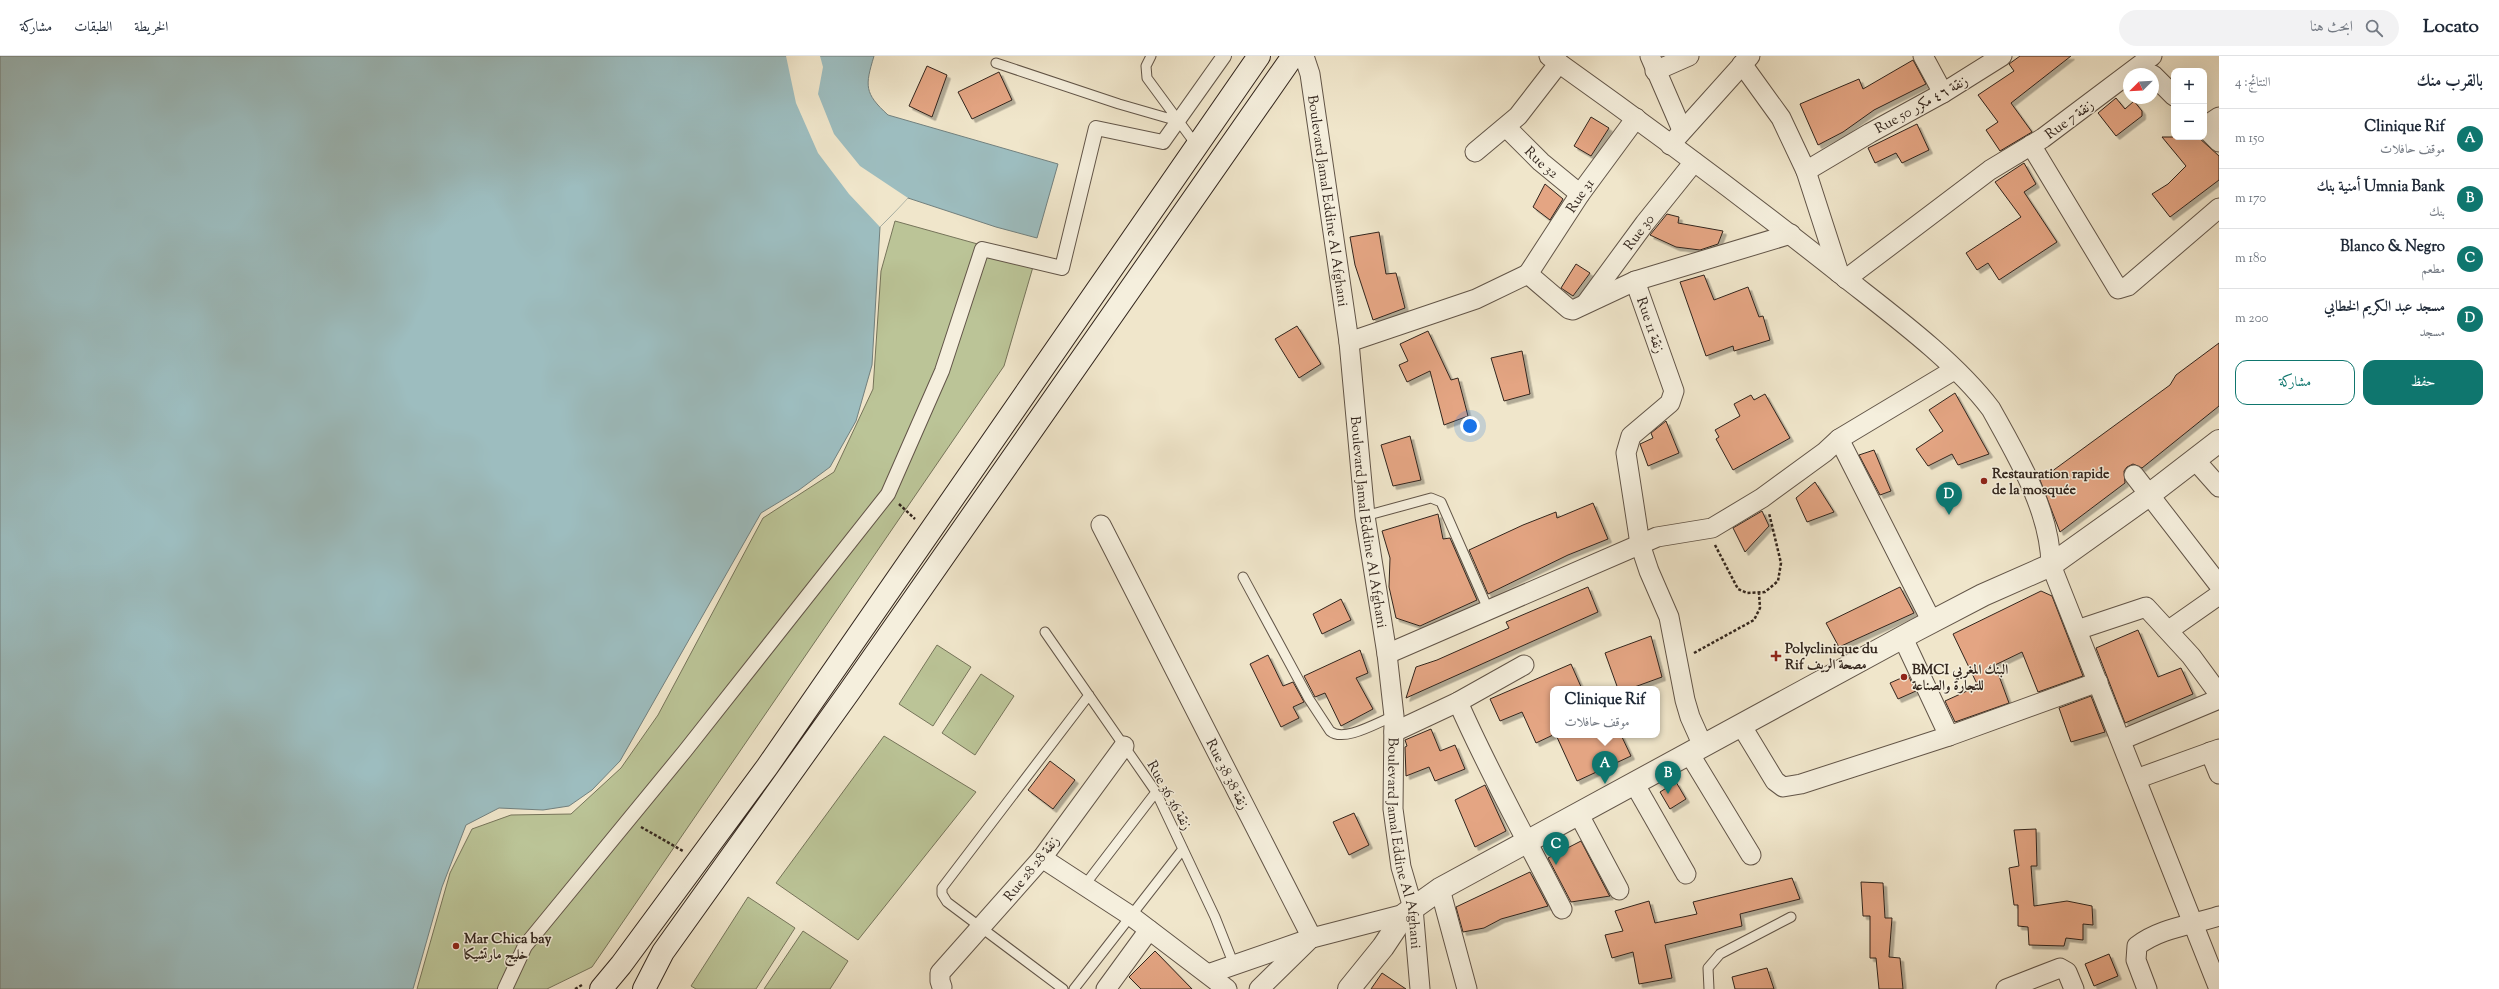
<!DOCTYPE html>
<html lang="ar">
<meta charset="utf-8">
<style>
body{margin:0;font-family:"Sorts Mill Goudy",Amiri,serif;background:#f2f2f3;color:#1f2937;direction:rtl}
.controls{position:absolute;right:12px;top:12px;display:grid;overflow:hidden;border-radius:8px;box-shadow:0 4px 16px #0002}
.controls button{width:36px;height:36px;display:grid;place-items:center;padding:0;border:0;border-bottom:1px solid #e0e1e3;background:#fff;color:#1f2937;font:20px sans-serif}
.compass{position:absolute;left:2123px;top:12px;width:36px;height:36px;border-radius:50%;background:#fff;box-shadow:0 4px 16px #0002;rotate:246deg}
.you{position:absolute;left:1470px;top:370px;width:14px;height:14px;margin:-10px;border:3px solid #fff;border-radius:50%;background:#1a73e8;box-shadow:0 0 0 6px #1a73e833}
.badge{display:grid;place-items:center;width:26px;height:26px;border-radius:50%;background:#0f766e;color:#fff;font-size:13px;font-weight:700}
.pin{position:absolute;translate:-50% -33px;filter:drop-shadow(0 1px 2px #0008)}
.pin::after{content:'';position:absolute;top:21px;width:14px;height:12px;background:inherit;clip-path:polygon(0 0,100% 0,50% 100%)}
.popup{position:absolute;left:1550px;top:630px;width:110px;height:52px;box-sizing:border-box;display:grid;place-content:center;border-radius:8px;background:#fff;filter:drop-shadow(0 1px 3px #0005);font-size:13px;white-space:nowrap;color:#747a83}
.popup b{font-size:15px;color:#1f2937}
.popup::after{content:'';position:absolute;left:50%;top:100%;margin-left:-8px;border:8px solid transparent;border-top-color:#fff}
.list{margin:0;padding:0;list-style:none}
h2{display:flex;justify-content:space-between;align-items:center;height:52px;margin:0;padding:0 16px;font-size:17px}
h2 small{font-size:13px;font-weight:400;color:#747a83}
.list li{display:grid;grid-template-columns:26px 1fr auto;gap:12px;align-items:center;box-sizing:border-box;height:60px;padding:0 16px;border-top:1px solid #e0e1e3}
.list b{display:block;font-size:15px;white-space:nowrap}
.list p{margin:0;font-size:13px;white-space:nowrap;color:#747a83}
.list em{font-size:13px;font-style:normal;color:#747a83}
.actions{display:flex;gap:8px;padding:12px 16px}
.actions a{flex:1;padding:9px 0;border:1px solid #0f766e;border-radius:12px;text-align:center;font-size:14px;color:#0f766e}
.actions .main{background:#0f766e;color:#fff}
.icon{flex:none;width:22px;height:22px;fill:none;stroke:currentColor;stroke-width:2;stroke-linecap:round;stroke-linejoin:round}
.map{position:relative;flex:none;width:2219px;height:933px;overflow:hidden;direction:ltr}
header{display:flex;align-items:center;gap:24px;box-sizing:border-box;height:56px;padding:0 20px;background:#fff;border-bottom:1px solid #e0e1e3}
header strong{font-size:19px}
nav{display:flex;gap:22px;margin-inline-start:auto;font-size:14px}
.search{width:280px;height:36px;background:#f2f2f3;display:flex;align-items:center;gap:10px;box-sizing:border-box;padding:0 14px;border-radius:22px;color:#747a83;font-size:15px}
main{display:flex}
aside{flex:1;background:#fff}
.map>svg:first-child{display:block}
.green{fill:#bbc497;stroke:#76745a}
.water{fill:#9dbdbf;stroke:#72807e}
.pier{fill:#f0e6cb}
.building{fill:#e4a583;stroke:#32251d;filter:url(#shadow)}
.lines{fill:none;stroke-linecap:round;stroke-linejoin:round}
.service-casing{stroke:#625548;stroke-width:11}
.pedestrian-casing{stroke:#625548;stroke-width:16}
.minor-casing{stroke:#625548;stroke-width:21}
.tertiary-casing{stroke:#625548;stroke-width:24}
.secondary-casing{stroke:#32251d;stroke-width:24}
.path{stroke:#32251d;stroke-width:2.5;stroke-dasharray:3 2;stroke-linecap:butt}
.service{stroke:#f5efdd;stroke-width:9}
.pedestrian{stroke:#f5efdd;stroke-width:14}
.minor{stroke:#f5efdd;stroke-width:19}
.tertiary{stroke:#f5efdd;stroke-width:22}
.secondary{stroke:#f5efdd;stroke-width:22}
.poi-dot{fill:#8f2418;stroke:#f5efdd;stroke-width:1.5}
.labels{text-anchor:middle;stroke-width:3;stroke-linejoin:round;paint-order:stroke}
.street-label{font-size:14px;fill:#32251d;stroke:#f5efdd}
.poi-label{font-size:14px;font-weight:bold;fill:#32251d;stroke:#f5efdd;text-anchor:start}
</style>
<header>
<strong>Locato</strong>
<div class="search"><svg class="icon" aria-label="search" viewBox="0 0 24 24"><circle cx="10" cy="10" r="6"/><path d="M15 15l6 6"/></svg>ابحث هنا</div>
<nav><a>الخريطة</a><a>الطبقات</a><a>مشاركة</a></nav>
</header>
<main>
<aside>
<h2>بالقرب منك<small>النتائج: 4</small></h2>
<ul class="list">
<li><span class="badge">A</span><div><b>Clinique Rif</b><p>موقف حافلات</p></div><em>150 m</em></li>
<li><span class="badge">B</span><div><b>Umnia Bank أمنية بنك</b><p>بنك</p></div><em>170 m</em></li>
<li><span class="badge">C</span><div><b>Blanco &amp; Negro</b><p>مطعم</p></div><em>180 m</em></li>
<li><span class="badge">D</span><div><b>مسجد عبد الكريم الخطابي</b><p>مسجد</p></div><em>200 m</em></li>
</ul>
<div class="actions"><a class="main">حفظ</a><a>مشاركة</a></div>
</aside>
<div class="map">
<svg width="2219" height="933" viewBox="0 0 2219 933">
<defs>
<filter id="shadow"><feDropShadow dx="3.5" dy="3.5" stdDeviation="0" flood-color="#0004"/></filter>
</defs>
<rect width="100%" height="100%" fill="#f0e6cb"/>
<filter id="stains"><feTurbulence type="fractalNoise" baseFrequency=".005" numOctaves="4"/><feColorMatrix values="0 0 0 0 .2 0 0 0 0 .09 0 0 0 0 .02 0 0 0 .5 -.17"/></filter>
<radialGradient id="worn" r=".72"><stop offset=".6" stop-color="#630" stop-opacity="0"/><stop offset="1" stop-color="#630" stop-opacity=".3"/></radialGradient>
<path class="green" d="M895,165L1035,204L1004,310L592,911L547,933H417L450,817L472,773L511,759L571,758L621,712L658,659L763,462L834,416L873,333L881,215Z
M937,589L971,611L933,670L899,648Z
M981,618L1014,640L975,699L942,677Z
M884,680L976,736L858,884L776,827Z
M748,841L795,872L756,933H696L691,930Z
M803,875L848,905L830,933H764Z"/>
<path class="water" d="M0,0H874C865,30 864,37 888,59L1058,108L1037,182L996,171L908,142L880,171L872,309L856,365L830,411L799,434L761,457L620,705L592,734L569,750L543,754L499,752L466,769L442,831L413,933H0Z"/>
<path class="pier" d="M786,0H820L823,11L818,38L834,78L860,110L908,142L880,171L849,138L818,97L796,47Z"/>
<path class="building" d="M2020,0H2071L2011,47L2032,76L2000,95L1986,74L1998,66L1978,39L2014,15L2009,8Z
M1913,4L1926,28L1874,54L1843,76L1818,89L1800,48L1859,23L1863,33Z
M927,10L947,19L932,61L909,50Z
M999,16L1012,44L972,63L958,36Z
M2116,42L2125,53L2134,45L2142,55V60L2116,80L2098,57Z
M1591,61L1609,72L1591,100L1574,90Z
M1917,68L1929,94L1902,107L1896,97L1875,107L1868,92Z
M2162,81H2198L2219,100V124L2170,161L2152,138L2168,128L2186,110Z
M2024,107L2036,128L2024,136L2057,186L1999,224L1988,207L1977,214L1966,197L2021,161L1995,126Z
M1545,128L1563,143L1550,164L1533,151Z
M1667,158L1679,161L1678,167L1723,175L1718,188L1700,194L1676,191L1650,179Z
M1379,176L1386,218L1396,217L1405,252L1373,264L1355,209L1350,181Z
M1576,208L1590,217L1573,240L1561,232Z
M1704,219L1714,244L1748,231L1759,261L1763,260L1770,284L1734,295L1733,290L1706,300L1680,226Z
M1297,270L1321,308L1299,322L1275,283Z
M1428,275L1451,324L1458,322L1468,360L1444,369L1430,315L1407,326L1399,309L1408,305L1400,288Z
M2219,287V350L2142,412L2133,408L2127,411L2124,415L2125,427L2060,476L2040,424L2170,329L2176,319Z
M1522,295L1530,338L1504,345L1491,302Z
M1955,337L1989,398L1958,409L1952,398L1928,410L1916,393L1943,375L1929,354Z
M1765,338L1790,382L1733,414L1716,383L1719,381L1715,374L1740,360L1734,348L1751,339L1754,344Z
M1666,365L1679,397L1648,410L1640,388L1653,382L1651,377Z
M1410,380L1421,424L1393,430L1381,389Z
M1874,394L1891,435L1880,439L1859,399Z
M1815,426L1834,456L1807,466L1796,442Z
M1593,447L1608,483L1568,499L1488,538L1469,494L1523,469L1556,456L1557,462Z
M1762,455L1769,470L1745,496L1733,472Z
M1438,458L1443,483L1450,482L1477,544L1420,570L1396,562L1389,531L1390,502L1382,475Z
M1588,531L1598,556L1406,642L1416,611L1437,604L1509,572L1506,566Z
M1900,531L1914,557L1839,591L1826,567Z
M2041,535L2052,540L2083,620L2038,636L2022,596L1995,609L2009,647L1955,666L1945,645L1978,630L1953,578Z
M1341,543L1351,564L1322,578L1313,558Z
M2138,574L2158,621L2181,612L2193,638L2125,667L2096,592Z
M1651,580L1662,621L1629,633H1618L1605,597Z
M1360,594L1368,617L1356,622L1373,653L1341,670L1325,637L1315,641L1304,620Z
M1268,599L1283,630L1293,626L1304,646L1293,651L1299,662L1281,671L1250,608Z
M1571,608L1582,633H1553V679L1536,687L1522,656L1500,665L1490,643Z
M1908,619L1916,635L1898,643L1890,627Z
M2091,640L2105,676L2071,686L2059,652Z
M1431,673L1440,695L1455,689L1465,713L1435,725L1429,711L1406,720L1405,691L1407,690L1405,684Z
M1556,679H1621L1631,700L1577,725Z
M1050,705L1075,724L1053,753L1028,734Z
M1676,726L1686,743L1670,753L1660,736Z
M1485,729L1506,775L1475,791L1455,744Z
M1354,757L1369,789L1349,799L1333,766Z
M2036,773L2037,810H2031L2034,850L2067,845L2092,850L2093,869L2083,868V884L2066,882L2064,890L2029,889L2028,871L2018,870V849H2014L2009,812L2019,810L2014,774Z
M1581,785L1609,839L1610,840L1571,846L1548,802Z
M1530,816L1548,850L1501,863L1484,872L1463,876L1456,851Z
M1792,822L1800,843L1740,858L1742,870L1665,889L1672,922L1639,928L1633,896L1612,902L1605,879L1623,875L1615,855L1649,845L1655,867L1697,858L1693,846Z
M1861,826L1883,827L1885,862H1892L1889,901L1900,902L1903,933H1879L1876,902H1870V860H1863Z
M1155,895L1192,933H1141L1129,921Z
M2109,898L2118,920L2094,930L2085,908Z
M1767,912L1774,933H1735L1732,921Z
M1382,917L1406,933H1371Z"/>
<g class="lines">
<defs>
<path id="service" d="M1151,0L1146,10L1147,22L1197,90
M996,7L1119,48L1178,65
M1365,460L1431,442L1441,446L1488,553
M1243,521L1309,643L1330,675C1344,687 1378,666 1394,660
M1045,576L1156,736L1215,861L1234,909
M1084,830L1156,736
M1063,933L947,846L942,838V832L1089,639
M1074,933L1183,793
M1709,933L1708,912L1720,898L1791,861"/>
<path id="pedestrian" d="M505,933L525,890L685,695L888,438L942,315L982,193L1062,212L1096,72L1163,86L1224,0"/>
<g id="minor">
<path id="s1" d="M1304,0L1310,18L1349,286L1365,460L1387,598L1394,660L1393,753L1401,811L1413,852L1420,933"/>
<path d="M1549,0C1649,71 1747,144 1843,220C1891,258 1954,304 1991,353C2017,400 2050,454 2051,509L2219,933"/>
<path d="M1650,0L1682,74"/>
<path d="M1923,0L1943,37"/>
<path d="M1742,8L1781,62L1806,115L1870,77L1943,37L2002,0"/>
<path d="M1655,15L1689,0"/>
<path d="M2153,19L2174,40"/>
<path id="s2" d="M1506,71L1541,106L1580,138"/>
<path d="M2204,71L2219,86"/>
<path d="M2204,71L2219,61"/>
<path d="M1670,89L1750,0"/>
<path d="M2031,89L2118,233L2128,230L2219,152"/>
<path d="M1475,96L1518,60L1559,7"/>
<path d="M1806,115L1839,217"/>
<path d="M1528,218L1569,253L1573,254L1635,225L1791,178"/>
<path id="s3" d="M1528,218L1580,138L1636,62"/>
<path d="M1846,223L1990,114L2043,82L2152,0"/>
<path d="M1635,225L1674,335L1670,347L1631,380L1626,397L1640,488L1649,515L1669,561L1685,644L1690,661L1703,690"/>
<path id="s4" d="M1587,246L1645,167L1694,106"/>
<path d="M1349,286L1476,243L1528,218"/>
<path d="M1839,383L1932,566"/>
<path d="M2195,404L2219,431"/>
<path d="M2134,419L2219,529"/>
<path d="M1101,469L1312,882"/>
<path d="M2077,574L2146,551L2191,600L2219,638"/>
<path d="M2169,574L2219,539"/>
<path d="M1903,582L1949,680"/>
<path d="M1387,598L1657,481L1712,472L1762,442L1825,396L1839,383L1954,314"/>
<path d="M1458,646C1489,717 1527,784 1562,853"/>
<path d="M1741,669L1775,725L1783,731L1801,728L1949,680L2098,626"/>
<path d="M1394,676L1458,646L1524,609"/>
<path d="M2121,684L2219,643"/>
<path d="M2210,696L2219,718"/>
<path d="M1689,697L1751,799"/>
<path d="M2136,723L2219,693"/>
<path d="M1634,727L1686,818"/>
<path d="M1578,757L1619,834"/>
<path d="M1042,802L1131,860L1227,933"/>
<path d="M1440,833L1467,933"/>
<path d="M1208,918L1312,882L1405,858"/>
<path d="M942,931L940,925V917L1042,802L1124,690"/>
<path d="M1106,933L1149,874"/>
<path d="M1259,933L1308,885"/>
<path d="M2006,933L2060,912L2067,916L2074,933"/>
<path d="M2147,933L2136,904L2137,890C2160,872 2192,869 2219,860"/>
</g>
<path id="tertiary" d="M1349,933L1383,891L1405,858L1440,833L1916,574L1983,539L2051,509L2149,439L2219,385"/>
<path id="secondary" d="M601,933L621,909L767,711L1259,0
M644,933L663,896L849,636L1293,0"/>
</defs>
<use href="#service" class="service-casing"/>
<use href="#pedestrian" class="pedestrian-casing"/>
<use href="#minor" class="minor-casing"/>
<use href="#tertiary" class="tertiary-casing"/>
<use href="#secondary" class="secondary-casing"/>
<path class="path" d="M899,448L915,463
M1715,489L1738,533L1747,537L1765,536L1778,525L1781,507L1769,457
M1694,597L1754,564L1760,552L1759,537
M641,771L683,795
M575,933L582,929"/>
<use href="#service" class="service"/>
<use href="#pedestrian" class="pedestrian"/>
<use href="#minor" class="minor"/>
<use href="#tertiary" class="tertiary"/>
<use href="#secondary" class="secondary"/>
</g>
<g class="poi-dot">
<circle cx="1984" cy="425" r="4"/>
<path d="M1774 594h4v4h4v4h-4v4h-4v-4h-4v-4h4z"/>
<circle cx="1904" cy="621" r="4"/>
<circle cx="456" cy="890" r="4"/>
</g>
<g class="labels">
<g class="street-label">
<text transform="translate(1921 48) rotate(-29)" y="5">Rue 50 زنقة ٤٦ مكرر</text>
<text transform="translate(2069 63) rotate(-36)" y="5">Rue 7 زنقة</text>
<text dy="5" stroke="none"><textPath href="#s2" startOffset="50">Rue 32</textPath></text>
<text dy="5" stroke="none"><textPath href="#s3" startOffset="94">Rue 31</textPath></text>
<text dy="5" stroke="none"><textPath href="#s1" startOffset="147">Boulevard Jamal Eddine Al Afghani</textPath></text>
<text dy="5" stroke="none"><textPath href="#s4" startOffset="87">Rue 30</textPath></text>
<text transform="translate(1651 269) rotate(71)" y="5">Rue 11 زنقة</text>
<text dy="5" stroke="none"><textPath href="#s1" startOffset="471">Boulevard Jamal Eddine Al Afghani</textPath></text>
<text transform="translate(1228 718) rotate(63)" y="5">Rue 38 زنقة 38</text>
<text transform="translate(1170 739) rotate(61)" y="5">Rue 36 زنقة 36</text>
<text dy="5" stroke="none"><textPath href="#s1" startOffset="795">Boulevard Jamal Eddine Al Afghani</textPath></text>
<text transform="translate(1031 812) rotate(-51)" y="5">Rue 28 زنقة 28</text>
</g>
<g class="poi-label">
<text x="1992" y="422">Restauration rapide<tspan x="1992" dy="16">de la mosquée</tspan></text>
<text x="1785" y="597">Polyclinique du<tspan x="1785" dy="16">Rif مصحة الريف</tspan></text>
<text x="1912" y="618">BMCI البنك المغربي<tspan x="1912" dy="16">للتجارة والصناعة</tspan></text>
<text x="464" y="887">Mar Chica bay<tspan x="464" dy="16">خليج مارتشيكا</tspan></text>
</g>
</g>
<rect width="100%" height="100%" filter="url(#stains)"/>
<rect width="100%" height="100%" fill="url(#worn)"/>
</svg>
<div class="controls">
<button>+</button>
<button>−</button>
</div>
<svg class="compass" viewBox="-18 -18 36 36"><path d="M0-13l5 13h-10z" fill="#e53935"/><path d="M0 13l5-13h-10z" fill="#747a83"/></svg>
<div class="you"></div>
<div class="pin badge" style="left:1605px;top:728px">A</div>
<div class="popup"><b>Clinique Rif</b>موقف حافلات</div>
<div class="pin badge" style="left:1668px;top:738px">B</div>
<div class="pin badge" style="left:1556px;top:809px">C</div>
<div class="pin badge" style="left:1949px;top:459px">D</div>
</div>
</main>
